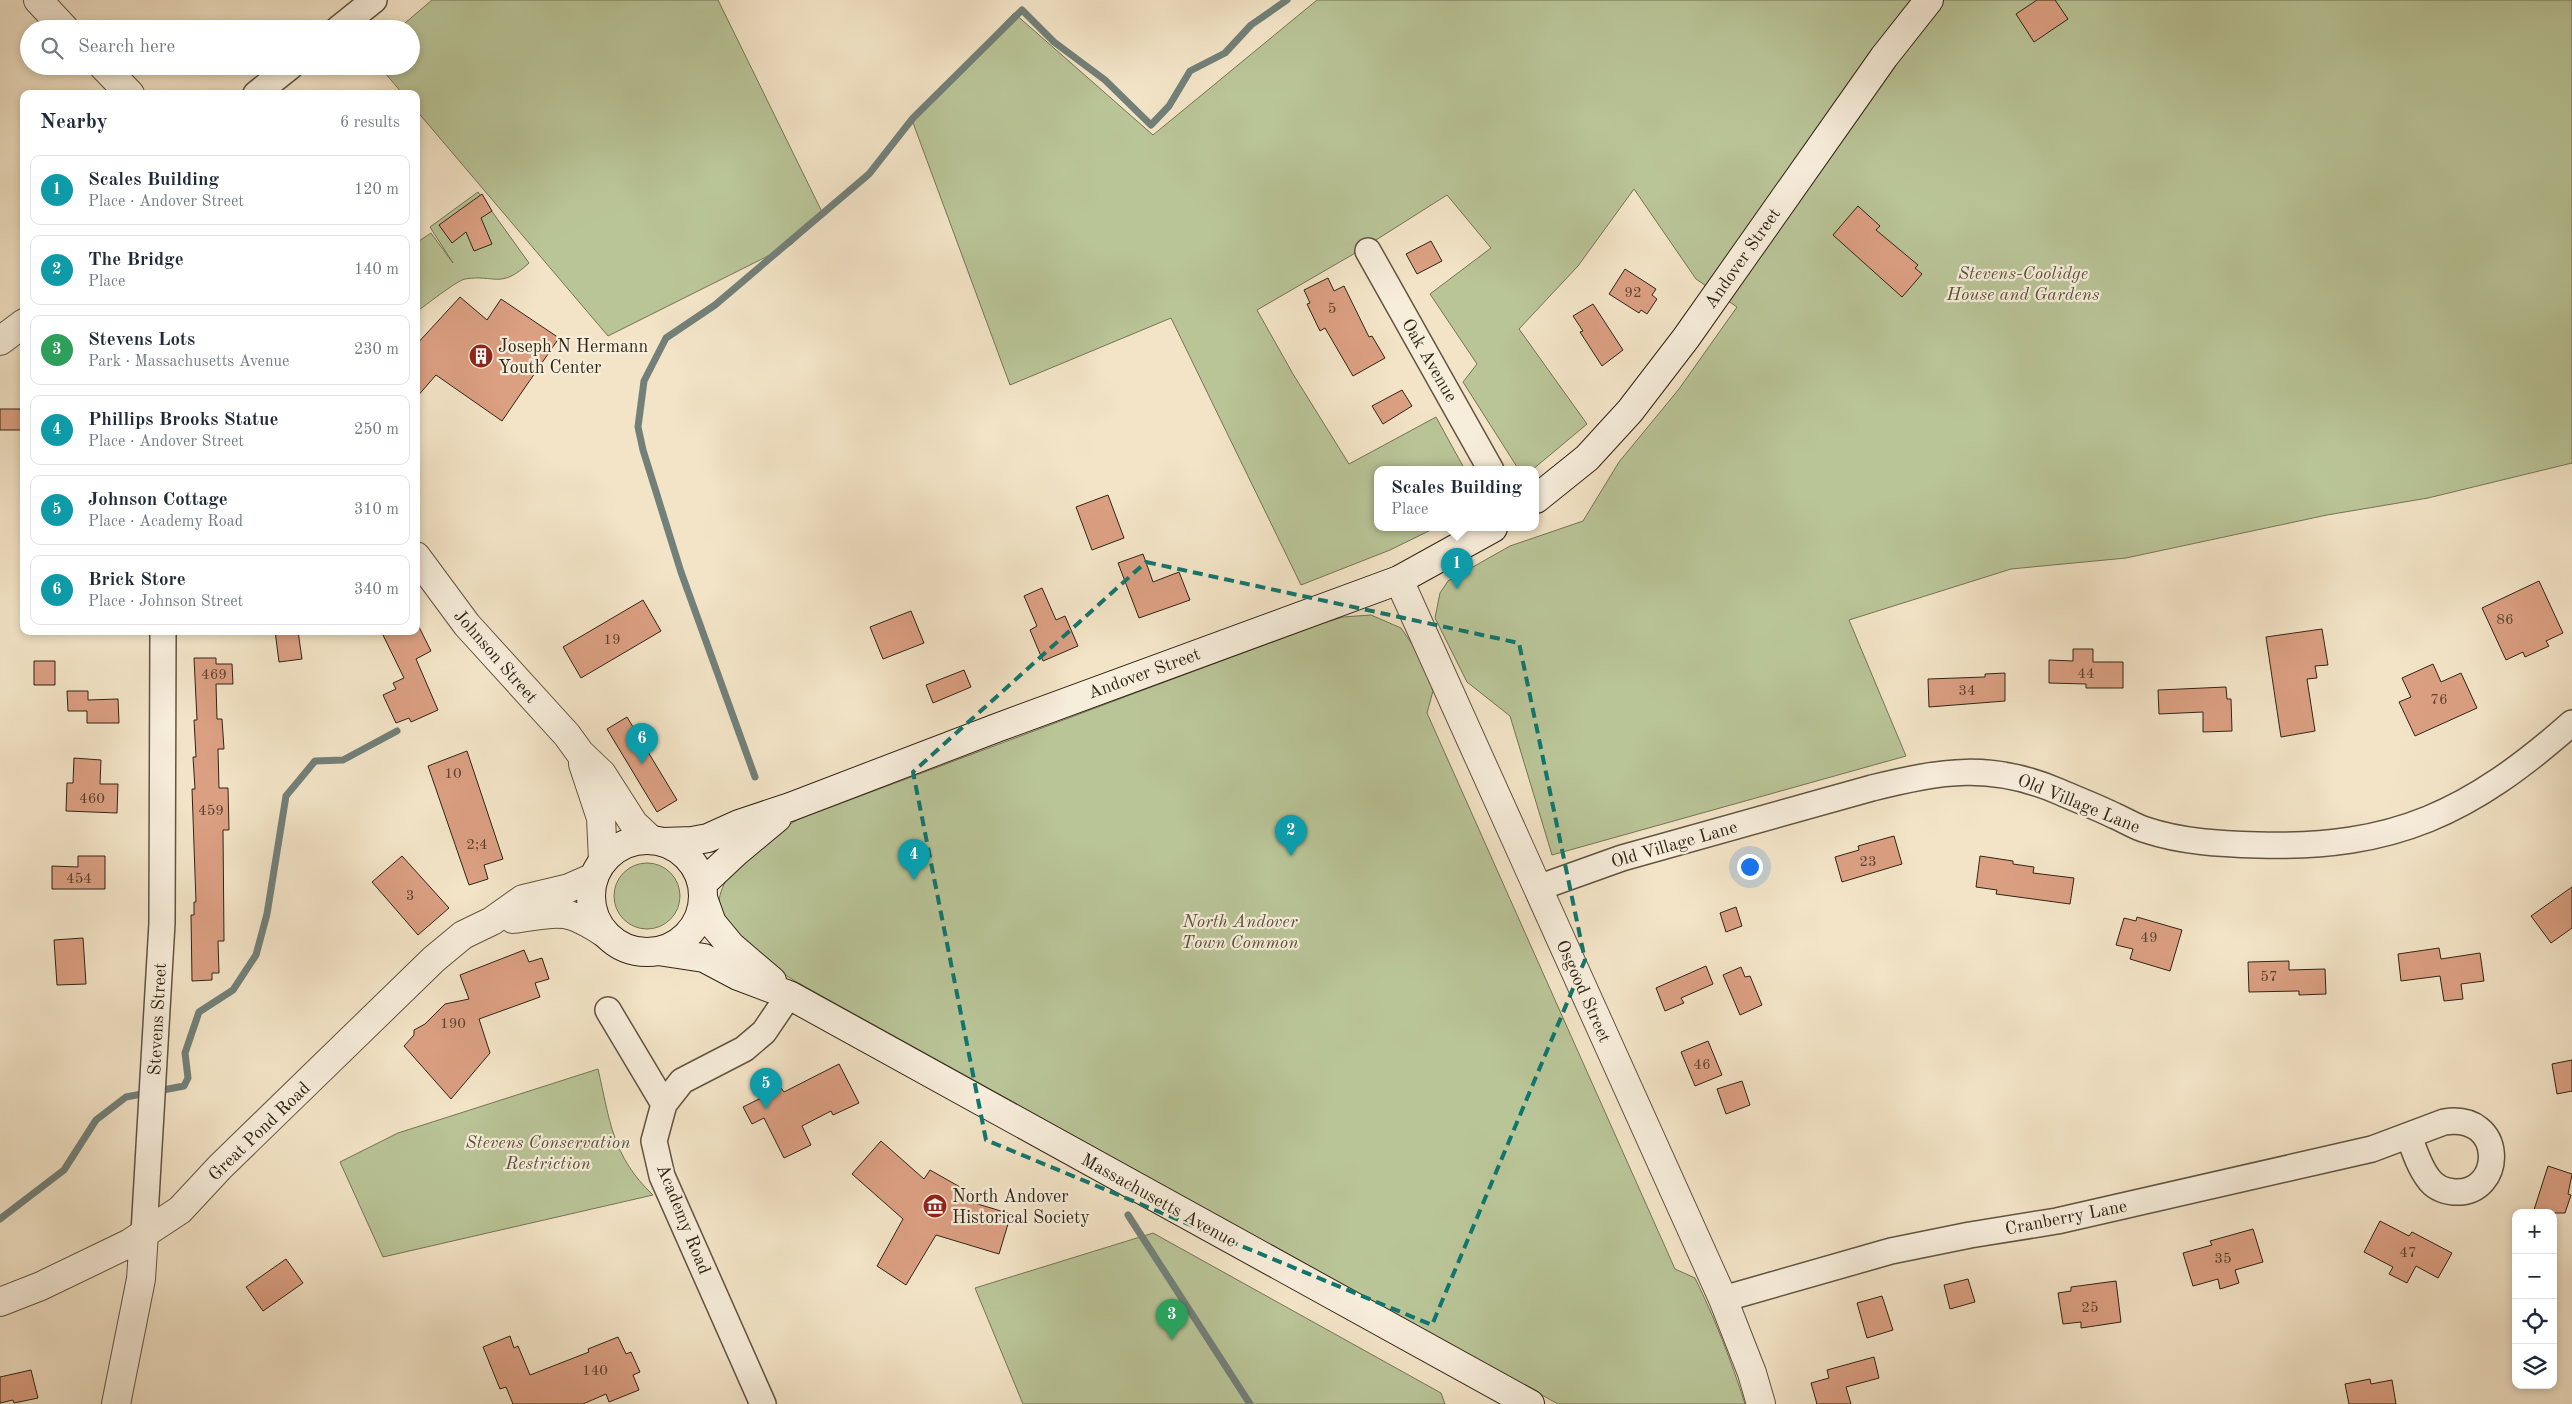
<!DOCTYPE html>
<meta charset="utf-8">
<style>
body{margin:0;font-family:"Old Standard TT",serif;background:#f6f6f7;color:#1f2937}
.controls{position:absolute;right:15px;bottom:15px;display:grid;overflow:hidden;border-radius:10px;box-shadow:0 2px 8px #0003}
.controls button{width:45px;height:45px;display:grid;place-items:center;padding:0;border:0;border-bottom:1px solid #e0e1e3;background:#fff;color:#1f2937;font:25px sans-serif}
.you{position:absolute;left:1749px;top:866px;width:18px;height:18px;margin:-12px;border:4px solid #fff;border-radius:50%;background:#1a73e8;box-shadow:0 0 0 8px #1a73e833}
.badge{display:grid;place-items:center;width:32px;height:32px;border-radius:50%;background:#8f2418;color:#fff;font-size:16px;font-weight:700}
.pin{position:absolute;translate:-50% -41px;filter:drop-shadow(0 1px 2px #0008)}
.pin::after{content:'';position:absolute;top:26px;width:18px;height:15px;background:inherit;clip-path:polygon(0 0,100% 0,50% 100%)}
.popup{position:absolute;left:1374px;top:466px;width:165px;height:65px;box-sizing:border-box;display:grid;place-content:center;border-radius:10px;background:#fff;filter:drop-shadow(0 1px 4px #0005);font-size:16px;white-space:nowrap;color:#747a83}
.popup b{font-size:19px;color:#1f2937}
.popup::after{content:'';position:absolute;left:50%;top:100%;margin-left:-10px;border:10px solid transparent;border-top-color:#fff}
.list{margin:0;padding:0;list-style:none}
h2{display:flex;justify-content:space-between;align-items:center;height:65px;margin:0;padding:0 20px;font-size:21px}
h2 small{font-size:16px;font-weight:400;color:#747a83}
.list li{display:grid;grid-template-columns:32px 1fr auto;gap:15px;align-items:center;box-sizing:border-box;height:70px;margin:0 10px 10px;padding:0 10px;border:1px solid #e0e1e3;border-radius:10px}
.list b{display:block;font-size:19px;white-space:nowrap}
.list p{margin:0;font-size:16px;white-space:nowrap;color:#747a83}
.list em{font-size:16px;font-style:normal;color:#747a83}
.icon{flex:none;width:28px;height:28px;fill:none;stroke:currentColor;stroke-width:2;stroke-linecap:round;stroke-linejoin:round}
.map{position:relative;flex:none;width:2572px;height:1404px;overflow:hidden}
.search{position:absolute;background:#fff;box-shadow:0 2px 8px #0003;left:20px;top:20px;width:400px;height:55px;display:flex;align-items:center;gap:12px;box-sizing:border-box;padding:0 18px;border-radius:28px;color:#747a83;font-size:19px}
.panel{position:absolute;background:#fff;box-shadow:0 2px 8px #0003;left:20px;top:90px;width:400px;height:545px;border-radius:10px}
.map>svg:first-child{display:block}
.green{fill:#b9c497;stroke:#747456}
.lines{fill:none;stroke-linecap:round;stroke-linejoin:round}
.stream{stroke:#728079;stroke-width:7}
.building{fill:#db9f82;stroke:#302414}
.minor-casing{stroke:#615441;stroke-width:28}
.tertiary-casing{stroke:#615441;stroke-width:30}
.secondary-casing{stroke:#302414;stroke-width:30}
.minor{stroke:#f7eddb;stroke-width:25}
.tertiary{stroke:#f7eddb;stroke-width:28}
.secondary{stroke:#f7eddb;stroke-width:28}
.marked{fill:none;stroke:#0f766e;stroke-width:4;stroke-dasharray:10 6;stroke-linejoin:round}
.labels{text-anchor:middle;stroke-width:4.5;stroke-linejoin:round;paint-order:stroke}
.number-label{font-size:15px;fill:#5b4330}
.street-label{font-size:18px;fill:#302414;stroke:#f7eddb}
.park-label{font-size:18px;font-style:italic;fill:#59543b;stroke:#f7eddb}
.poi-label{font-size:18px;fill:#302414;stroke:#f7eddb;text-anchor:start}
</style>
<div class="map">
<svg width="2572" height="1404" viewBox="0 0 2572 1404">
<rect width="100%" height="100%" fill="#f3e4c7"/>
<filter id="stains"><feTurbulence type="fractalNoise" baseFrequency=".004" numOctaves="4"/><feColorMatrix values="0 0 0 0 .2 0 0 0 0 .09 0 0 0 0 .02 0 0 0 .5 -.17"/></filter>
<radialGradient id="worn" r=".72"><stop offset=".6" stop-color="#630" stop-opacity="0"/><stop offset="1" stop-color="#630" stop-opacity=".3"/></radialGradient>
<path class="green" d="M432,0H718L823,214L792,244L608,336L416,110V94H403L379,66H411V29H398Z
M1317,0H2572V463L2428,498L2327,515L2126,558L2011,569L1849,620L1906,756L1552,855L1510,716L1467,682L1435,618L1440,593L1448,581L1510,546L1583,521L1619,462L1679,389L1737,307L1696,279L1634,189L1578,266L1519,329L1587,424L1532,470H1519L1463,382L1477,364L1430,294L1491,248L1447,195L1357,252L1257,310L1293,374L1349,464L1436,417L1465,470H1378V528H1435L1390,550L1301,585L1171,318L1010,385L912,120L1014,13L1153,135Z
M478,192L529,263C500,290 495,274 465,279C456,281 425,306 416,312V243L431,233L453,263L430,227Z
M1371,615L1401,628L1419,654L1433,691L1427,713L1675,1269L1695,1278C1715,1319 1731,1360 1745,1404H1558L795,981C780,971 760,962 747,950C741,944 722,920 720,913C710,874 771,835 799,819L1317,625L1343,617Z
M614 896a33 33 0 1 1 66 0a33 33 0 1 1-66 0Z
M598,1069C610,1121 612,1156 653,1195L383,1257L340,1162L398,1133Z
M1153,1233L1441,1393L1445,1404H1023L975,1288Z"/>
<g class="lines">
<path class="stream" d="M755,777L681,572L643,450L638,427L644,381L666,338L715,305L869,174L913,118L1022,10L1054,42L1105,80L1151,125L1169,106L1190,71L1225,53L1251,25L1287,0
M1128,1215L1250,1404
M0,1219L64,1170L96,1120L126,1097L184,1086L188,1078L185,1053L199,1012L233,990L256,955L267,914L286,796L315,761L343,760L397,731"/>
</g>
<path class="building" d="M2037,0H2055L2068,19L2034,42L2016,14Z
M482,194L492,211L481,218L492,244L474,251L466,232L452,243L439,225Z
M1858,206L1880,226L1876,230L1918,265L1915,268L1922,274L1902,297L1833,235Z
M1431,241L1442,261L1417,274L1406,254Z
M1625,269L1656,289L1652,295L1657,299L1647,314L1641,310L1639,313L1609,294Z
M1328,278L1334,291L1344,286L1369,337L1372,336L1385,358L1353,376L1325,328L1320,331L1307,304L1310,303L1304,290Z
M460,297L487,320L501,299L559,338L502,421L436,375L416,398V345Z
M1593,304L1623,350L1602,366L1580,332L1583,331L1573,316Z
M1402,390L1412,406L1383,424L1372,406Z
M0,409H24V430H0Z
M1108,495L1124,538L1092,550L1076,507Z
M1143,554L1153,582L1179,572L1190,600L1139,618L1118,563Z
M2539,581L2563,633L2546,641L2549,646L2525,657L2523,652L2506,660L2482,608Z
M1042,588L1056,620L1065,616L1078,646L1043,661L1030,630L1037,626L1024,596Z
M643,600L661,631L581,678L563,647Z
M911,611L924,643L883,659L870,627Z
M418,625L431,651L416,659L438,710L411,722L409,718L396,723L383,695L396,689L393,683L404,678L381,631H416Z
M2322,629L2328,665L2315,666L2317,678L2307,679L2315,731L2281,737L2266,637Z
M275,631H298L302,659L279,662Z
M2073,649H2093V662H2123V688H2086V684L2049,683V660L2073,661Z
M194,658H216V664H232L233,684H216L217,719H222L224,749H218L219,788H228L229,830H223L224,941H218L219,973H212V980L192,981L191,915H194V902H196L192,789H195L193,757H196L194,720H197Z
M34,661H55V685H34Z
M2433,664L2441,682L2461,673L2477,708L2415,736L2399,702L2411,697L2402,678Z
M964,670L971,687L933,703L926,685Z
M2005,673V701L1929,707L1928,679L1985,677V674Z
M2226,687L2227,699H2231L2232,731L2203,732V712L2159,714L2158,690Z
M67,691H88V700L118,699L119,723H87V711H68Z
M627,717L677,800L657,812L607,729Z
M467,751L503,859L484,865L488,879L469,885L428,766Z
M74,758L101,760L100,784H118L117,813L66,811L67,783H73Z
M1894,836L1902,864L1842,882L1835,857L1859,850L1858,846Z
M78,856H105V889H52V866L78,867Z
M402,856L449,908L418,935L372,882Z
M1980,856L2013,861V864L2034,867L2033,873L2074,878L2070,904L1996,894L1997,890L1976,887Z
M2572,887V928L2551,943L2531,916Z
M1736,907L1742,926L1726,932L1720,913Z
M2137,917L2182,930L2170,971L2130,959L2133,949L2116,945L2124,918L2136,921Z
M83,938L86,984L57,985L54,940Z
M2439,948L2441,959L2480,953L2484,981L2461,984L2463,999L2444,1001L2440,976L2401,981L2398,954Z
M524,950L529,962L542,958L549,979L535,983L540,997L479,1019L490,1053L451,1099L404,1046L414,1035V1030L425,1024L445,1004L469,999L460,975Z
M2289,961V970L2325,969L2326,994L2299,995V991L2249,992L2248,962Z
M1706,966L1713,984L1681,998L1684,1003L1665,1011L1656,988Z
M1741,967L1745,977L1750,976L1762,1005L1740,1015L1723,975Z
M1708,1041L1722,1075L1695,1086L1681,1052Z
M2572,1060V1091L2557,1094L2552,1064Z
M839,1064L859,1103L833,1115L831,1111L802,1126L811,1145L784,1158L764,1118L752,1124L743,1107L781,1088L784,1092Z
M1742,1081L1750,1105L1726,1114L1717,1089Z
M881,1141L924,1179L930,1170L960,1187L954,1197L1011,1214L999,1254L936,1235L906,1285L877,1266L903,1219L852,1174Z
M2548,1166L2572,1174L2568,1194L2571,1195L2565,1213H2533Z
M2380,1221L2409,1236L2412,1232L2452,1253L2438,1278L2416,1266L2407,1283L2389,1274L2393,1267L2364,1252Z
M2253,1229L2263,1262L2235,1270L2239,1283L2220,1289L2218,1279L2193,1286L2183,1253L2212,1245L2210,1241Z
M286,1259L303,1283L263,1311L246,1287Z
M1968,1279L1975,1302L1950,1309L1944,1285Z
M2116,1281L2121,1322L2081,1328V1322L2063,1324L2058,1293L2071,1291V1287Z
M1882,1296L1893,1330L1867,1338L1857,1303Z
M510,1336L514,1348L518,1346L530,1375L589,1352L588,1349L618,1337L626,1354L631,1352L640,1372L633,1375L639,1390L609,1402L606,1394L583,1404H513L506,1387L500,1389L483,1347Z
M1874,1357L1879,1378L1846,1387L1851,1404H1817L1811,1383L1829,1378L1827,1370Z
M31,1370L38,1398L14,1403L13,1400L0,1403V1377Z
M2370,1379L2371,1384L2392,1380L2396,1404H2349L2345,1384Z"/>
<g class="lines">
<defs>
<path id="minor" d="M338,29L374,0
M256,94L291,66
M1368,251L1491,470
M1538,888L1622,858L1872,788C1941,771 1991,762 2060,792C2078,800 2097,807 2115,816C2125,820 2135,827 2146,830C2182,842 2221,844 2258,845C2395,849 2471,812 2572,723
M608,1010L664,1104L654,1141L662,1176L763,1404
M664,1104L682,1081L744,1049L764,1032L789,995
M144,1233L162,923L163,631
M1723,1299L1891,1251L1970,1235L2057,1221L2372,1149L2444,1122C2506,1112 2505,1195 2454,1192C2444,1191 2434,1187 2428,1178C2419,1166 2414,1150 2409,1136"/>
<path id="tertiary" d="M38,0L65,29
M103,66L130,94
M0,341L24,323
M416,556L467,625L567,735L580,753L602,774L634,824L651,840
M1399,580L1723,1299L1752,1373L1761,1404
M583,764L601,818L603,860
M513,919C557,913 564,906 604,933
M0,1302L41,1286L130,1243L180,1210L220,1167L434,959L463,935L492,921L523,899L569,888L594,877
M116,1404L141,1279L144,1233"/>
<path id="secondary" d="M1536,499L1587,458L1630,411L1686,338L1884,57L1929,0
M591 896a56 56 0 1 1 112 0a56 56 0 1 1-112 0Z
M663,842L692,841L708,838L739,824L790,807L999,727L1399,580L1493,528
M702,884L735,853L777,818
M703,898L712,923L731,946L772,981
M658,951L704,958L738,976L789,995L1530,1404"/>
</defs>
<use href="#minor" class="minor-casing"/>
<use href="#tertiary" class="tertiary-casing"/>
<use href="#secondary" class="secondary-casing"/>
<use href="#minor" class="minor"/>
<use href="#tertiary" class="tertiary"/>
<use href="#secondary" class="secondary"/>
</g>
<path class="marked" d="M1146,562L1519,643L1585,960L1432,1325L986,1140L913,772Z"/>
<defs>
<symbol id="building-disc" viewBox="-11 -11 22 22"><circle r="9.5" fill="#8f2418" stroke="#f7eddb"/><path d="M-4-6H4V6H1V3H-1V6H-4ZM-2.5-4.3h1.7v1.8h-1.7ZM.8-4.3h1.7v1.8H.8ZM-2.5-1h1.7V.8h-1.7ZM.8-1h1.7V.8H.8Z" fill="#fff"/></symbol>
<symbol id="museum-disc" viewBox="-11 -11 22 22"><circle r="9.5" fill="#8f2418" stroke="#f7eddb"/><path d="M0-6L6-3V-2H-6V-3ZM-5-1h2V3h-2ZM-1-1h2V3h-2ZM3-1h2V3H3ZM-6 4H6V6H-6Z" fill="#fff"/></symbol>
</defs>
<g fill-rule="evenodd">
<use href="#building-disc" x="467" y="342" width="28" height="28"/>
<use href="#museum-disc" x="921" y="1192" width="28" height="28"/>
</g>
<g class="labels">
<g class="number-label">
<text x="1633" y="297">92</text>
<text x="1332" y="313">5</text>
<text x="2505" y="624">86</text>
<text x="612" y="644">19</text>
<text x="2086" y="678">44</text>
<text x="214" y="679">469</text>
<text x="1967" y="695">34</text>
<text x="2439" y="704">76</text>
<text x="453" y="778">10</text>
<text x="92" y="803">460</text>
<text x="211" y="815">459</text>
<text x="477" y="849">2;4</text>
<text x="1868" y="866">23</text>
<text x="79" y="883">454</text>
<text x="410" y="900">3</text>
<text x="2149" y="942">49</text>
<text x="2269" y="981">57</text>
<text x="453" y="1028">190</text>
<text x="1702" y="1069">46</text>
<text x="2408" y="1257">47</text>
<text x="2223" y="1263">35</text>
<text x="2090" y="1312">25</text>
<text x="595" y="1375">140</text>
</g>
<g class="street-label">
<text transform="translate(1742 258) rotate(-55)" y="6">Andover Street</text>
<text transform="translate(1430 360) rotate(60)" y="6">Oak Avenue</text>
<text transform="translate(496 656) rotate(49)" y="6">Johnson Street</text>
<text transform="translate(1144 673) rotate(-20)" y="6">Andover Street</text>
<text transform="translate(2079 803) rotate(22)" y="6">Old Village Lane</text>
<text transform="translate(1674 844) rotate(-16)" y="6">Old Village Lane</text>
<text transform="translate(1584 991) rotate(66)" y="6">Osgood Street</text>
<text transform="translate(157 1019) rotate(-87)" y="6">Stevens Street</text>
<text transform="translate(259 1131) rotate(-44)" y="6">Great Pond Road</text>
<text transform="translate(1159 1200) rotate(29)" y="6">Massachusetts Avenue</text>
<text transform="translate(2066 1217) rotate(-11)" y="6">Cranberry Lane</text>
<text transform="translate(684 1219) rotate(68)" y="6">Academy Road</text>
</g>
<g class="park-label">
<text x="2023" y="279">Stevens-Coolidge<tspan x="2023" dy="21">House and Gardens</tspan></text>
<text x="1240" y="927">North Andover<tspan x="1240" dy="21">Town Common</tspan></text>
<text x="548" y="1148">Stevens Conservation<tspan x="548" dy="21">Restriction</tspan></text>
</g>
<g class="poi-label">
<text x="498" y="352">Joseph N Hermann<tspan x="498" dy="21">Youth Center</tspan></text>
<text x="952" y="1202">North Andover<tspan x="952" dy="21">Historical Society</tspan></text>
</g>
</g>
<rect width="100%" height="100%" filter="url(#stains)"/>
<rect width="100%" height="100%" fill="url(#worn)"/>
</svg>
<div class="controls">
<button>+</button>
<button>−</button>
<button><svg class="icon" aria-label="locate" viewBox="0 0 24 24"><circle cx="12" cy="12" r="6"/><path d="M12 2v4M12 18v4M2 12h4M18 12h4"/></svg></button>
<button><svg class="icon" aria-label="layers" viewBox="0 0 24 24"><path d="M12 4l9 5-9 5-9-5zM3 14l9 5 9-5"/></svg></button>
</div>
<div class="you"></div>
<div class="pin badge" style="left:1457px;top:589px;background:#0f9aa8">1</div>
<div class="popup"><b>Scales Building</b>Place</div>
<div class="pin badge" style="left:1291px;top:856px;background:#0f9aa8">2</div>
<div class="pin badge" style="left:1172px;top:1340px;background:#2e9e5b">3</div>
<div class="pin badge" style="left:914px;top:880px;background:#0f9aa8">4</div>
<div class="pin badge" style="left:766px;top:1109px;background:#0f9aa8">5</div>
<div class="pin badge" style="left:642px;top:764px;background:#0f9aa8">6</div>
<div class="search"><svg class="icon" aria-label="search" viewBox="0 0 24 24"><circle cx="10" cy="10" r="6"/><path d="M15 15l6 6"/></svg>Search here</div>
<section class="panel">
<h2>Nearby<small>6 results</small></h2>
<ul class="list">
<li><span class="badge" style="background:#0f9aa8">1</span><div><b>Scales Building</b><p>Place · Andover Street</p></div><em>120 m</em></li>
<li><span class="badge" style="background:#0f9aa8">2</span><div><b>The Bridge</b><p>Place</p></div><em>140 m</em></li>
<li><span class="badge" style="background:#2e9e5b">3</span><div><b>Stevens Lots</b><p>Park · Massachusetts Avenue</p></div><em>230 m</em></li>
<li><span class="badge" style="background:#0f9aa8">4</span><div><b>Phillips Brooks Statue</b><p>Place · Andover Street</p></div><em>250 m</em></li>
<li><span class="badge" style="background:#0f9aa8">5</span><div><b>Johnson Cottage</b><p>Place · Academy Road</p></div><em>310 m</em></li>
<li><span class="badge" style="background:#0f9aa8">6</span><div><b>Brick Store</b><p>Place · Johnson Street</p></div><em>340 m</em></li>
</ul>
</section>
</div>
